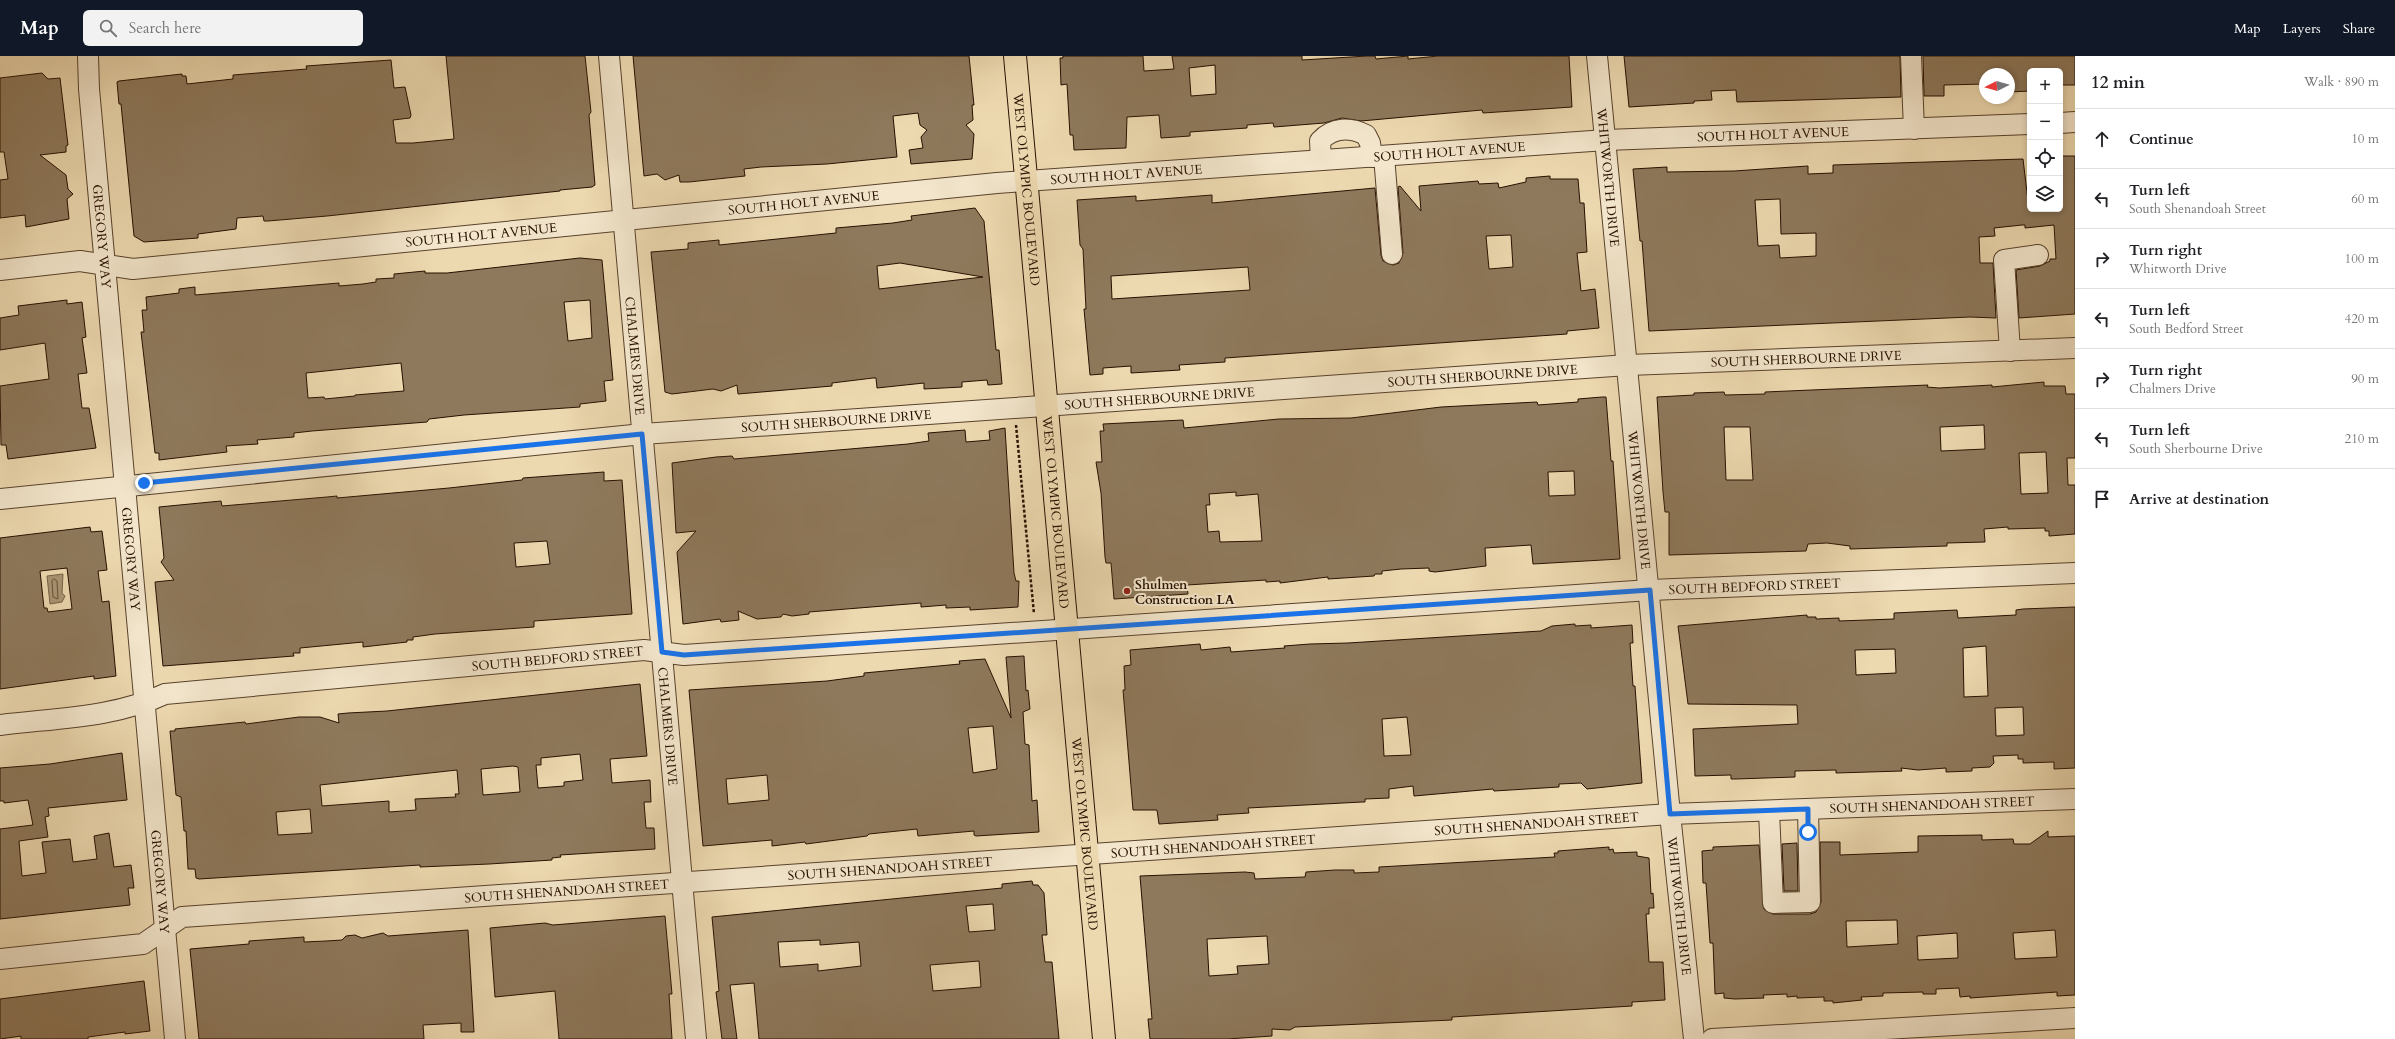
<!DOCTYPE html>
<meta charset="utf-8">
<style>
body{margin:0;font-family:Cardo,serif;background:#f2f2f2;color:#202124}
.controls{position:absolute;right:12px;top:12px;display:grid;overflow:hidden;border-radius:6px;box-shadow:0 2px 6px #0003}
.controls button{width:36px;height:36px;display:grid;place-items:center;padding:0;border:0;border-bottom:1px solid #e0e0e0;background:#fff;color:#202124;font:20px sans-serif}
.compass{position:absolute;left:1979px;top:12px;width:36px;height:36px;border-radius:50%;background:#fff;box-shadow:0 2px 6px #0003;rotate:265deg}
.stop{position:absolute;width:12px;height:12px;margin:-9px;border:3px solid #1a73e8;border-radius:50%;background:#fff}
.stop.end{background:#1a73e8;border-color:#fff;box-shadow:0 1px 4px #0008}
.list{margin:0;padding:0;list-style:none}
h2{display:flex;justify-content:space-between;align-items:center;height:52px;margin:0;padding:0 16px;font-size:17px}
h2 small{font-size:13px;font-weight:400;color:#757577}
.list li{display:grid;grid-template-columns:26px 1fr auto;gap:12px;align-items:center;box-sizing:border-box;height:60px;padding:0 16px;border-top:1px solid #e0e0e0}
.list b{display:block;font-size:15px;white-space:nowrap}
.list p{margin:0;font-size:13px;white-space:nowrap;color:#757577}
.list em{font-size:13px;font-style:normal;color:#757577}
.icon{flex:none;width:22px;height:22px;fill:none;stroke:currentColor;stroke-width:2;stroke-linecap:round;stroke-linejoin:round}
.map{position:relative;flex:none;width:2075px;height:983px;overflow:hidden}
header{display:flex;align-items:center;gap:24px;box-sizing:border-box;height:56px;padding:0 20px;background:#111827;color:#fff}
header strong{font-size:19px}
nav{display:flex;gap:22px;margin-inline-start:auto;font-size:14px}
.search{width:280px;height:36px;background:#f2f2f2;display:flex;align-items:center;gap:10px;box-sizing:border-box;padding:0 14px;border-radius:6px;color:#757577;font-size:15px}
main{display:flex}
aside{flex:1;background:#fff}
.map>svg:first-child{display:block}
.water{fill:#aa9574;stroke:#766046}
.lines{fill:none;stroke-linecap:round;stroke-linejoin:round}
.shore{stroke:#68523a;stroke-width:1}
.building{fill:#8e795c;stroke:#271000;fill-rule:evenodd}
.minor-casing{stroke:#58422c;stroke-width:22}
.major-casing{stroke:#271000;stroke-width:24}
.path{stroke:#271000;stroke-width:2.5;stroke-dasharray:3 2;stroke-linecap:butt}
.minor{stroke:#f3e6cc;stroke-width:20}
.major{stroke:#edd9b0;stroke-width:22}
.route{stroke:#1a73e8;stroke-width:5}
.poi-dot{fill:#8f2418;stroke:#f3e6cc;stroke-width:1.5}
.labels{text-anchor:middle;stroke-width:4;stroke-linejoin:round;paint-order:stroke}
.street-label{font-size:13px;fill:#271000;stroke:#f3e6cc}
.poi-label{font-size:13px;font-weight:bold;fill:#271000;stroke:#f3e6cc;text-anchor:start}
</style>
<header>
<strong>Map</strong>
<div class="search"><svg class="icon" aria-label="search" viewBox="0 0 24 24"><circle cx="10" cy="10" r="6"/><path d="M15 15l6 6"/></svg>Search here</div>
<nav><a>Map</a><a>Layers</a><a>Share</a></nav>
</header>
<main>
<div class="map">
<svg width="2075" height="983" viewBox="0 0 2075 983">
<rect width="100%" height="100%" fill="#edd9b0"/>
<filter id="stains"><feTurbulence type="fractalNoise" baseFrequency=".005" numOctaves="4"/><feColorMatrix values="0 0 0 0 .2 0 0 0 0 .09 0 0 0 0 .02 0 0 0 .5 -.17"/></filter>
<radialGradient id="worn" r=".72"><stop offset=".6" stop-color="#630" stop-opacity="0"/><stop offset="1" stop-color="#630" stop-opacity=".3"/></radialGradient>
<path class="water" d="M63,518L62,537L65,540L62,546L50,548L47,520Z"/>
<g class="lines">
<path class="shore" d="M54,523L57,525L58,543L53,541L52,525Z"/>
</g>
<path class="building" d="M446,0H585L591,56L589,59L595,129L592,131L560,134V135L327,160L268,165H264L263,160L237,162L236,173L198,178V182L144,186L134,180L121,48H119L117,26L119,25L182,18V20H186L187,28L233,23V19L307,13L306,10L391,4L394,32L405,31L411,59L410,62L393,64L396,87H413L454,83Z
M633,0H969L974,49H972L973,64L966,69L974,78L972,103L911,108L909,94L923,92L921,81L927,74L920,69L918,57L893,60L897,101L827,108L761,111L744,113L745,120L689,126H680L679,119L665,124L657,118L644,120Z
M1063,0H1143L1144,15L1174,13L1172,0H1302V4L1367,0H1375L1376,3L1408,0V3L1438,0H1569L1572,51L1483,57L1482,54L1361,65L1342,62L1324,67L1274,71L1273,67L1247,69V72L1190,76V80L1161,82L1159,59L1127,61L1126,92L1074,94L1073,79H1070L1067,28L1061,29L1060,2H1063ZM1215,9L1216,38L1191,40L1189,12Z
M1624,0H1900L1901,41L1737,46L1736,34L1711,35L1712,44L1694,45V47L1629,51Z
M1923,0H2075V29H2060V15H2030V35L2009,36V18H1985V28L1944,29V40H1924Z
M42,17L48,23L60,22L68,89L66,90V96L40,99L66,119L68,133L73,138L67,143L69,163L26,171L25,159L0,162V124L8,123L4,96H0V22Z
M2060,100H2075V258L2019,262L2016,214L2040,210L2050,205V203H2056L2054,169L2025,172V169H2022L1994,172L1995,180L1979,181L1980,207H1993L1996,262L1970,261L1649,275L1642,185H1640L1633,113L1667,111V116L1734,115L1808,110V118L1833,117V109L2023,103L2029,153H2060ZM1780,143L1781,178L1816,177V200L1780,202L1779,189L1758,190L1755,144Z
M1550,120V123H1578L1580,147H1584L1587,196L1577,197L1581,235L1595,233L1599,272L1567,275V278L1225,302V306L1179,309L1180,314L1131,317V310L1103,312V318L1090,319L1084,253H1086L1083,193L1080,189L1077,144L1136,140V145L1212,139V147L1375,132L1381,199L1383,205L1393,209L1399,207L1403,197L1398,131L1400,130L1421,155L1419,130L1478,125L1479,128L1498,127L1499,132L1526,126V122ZM1511,179L1513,211L1489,213L1486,180ZM1248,211L1250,234L1112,243L1111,220Z
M975,152L984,165L996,294H999L1002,328L988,329L987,324L962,326V331L924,333V327L877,332L876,322H873L832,327V330L738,338L737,329L721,335L713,333L672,338L665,336L651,196L688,193V187L719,184V189L836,177V172L893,167L912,164L911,160ZM900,207L983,221L879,233L877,210Z
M580,202L602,204L613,324L604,325L606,345L580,348V351L464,359L429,363L427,366L312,375L294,377V381L257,384L258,388L226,390L227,396L159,404V397H155L141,276H144L142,254H147L146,241L179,237V233L195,231V239L339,227V230L363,228L376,226V223L394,222V218L425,215V217H447ZM590,244L592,282L568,285L564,246ZM401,307L404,335L355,339V340L325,343L324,341L308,342L306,317Z
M67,244V248L82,246L86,281L82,282L87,317L78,318L82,352H89L96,392L8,403L6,389H1L0,330L49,323L45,287L0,294V262L19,259L18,250Z
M2044,326V330H2065L2066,338H2075V402H2067L2068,429H2075V478L2049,480V475H2045V472L2008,473V471L1984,473L1985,486L1947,487V490L1850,493V490L1827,487L1808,488L1806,495L1669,499V456H1665L1663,436L1657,341L1694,339V337L1724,336L1725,339L1765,338V336L1928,329L1927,331L1939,332L1992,329V331ZM1984,369L1985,393L1941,395L1940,371ZM1724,371H1750L1753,424H1726ZM2046,396L2048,437L2021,438L2019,397Z
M1602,341H1606L1611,405H1613L1620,503L1533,508L1531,489L1485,492L1486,510L1435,516L1429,515V512L1401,513L1382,515V518H1375L1374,520L1328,523V521L1280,527V525L1266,526V524L1187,529L1188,538L1114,543L1111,507H1106L1105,501L1101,437L1096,406H1102L1100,375H1104L1103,368L1183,364L1184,372L1279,363L1351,362L1441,351L1537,346L1538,349L1578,346V343ZM1574,415L1575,439L1549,440L1548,416ZM1236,436V440L1258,438L1262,485L1220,486L1219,475L1208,476L1206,449H1210L1209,438Z
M1005,372L1014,517L1016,525H1019L1018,551L970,554V551L946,552V549L921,551V547L809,556V558L792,560L783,558L781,561L757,563L738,555L739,564L721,566L720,563L683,568L677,496L696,475L676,477L672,407L716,401L732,400L734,403L908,388L929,385L928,377L965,374L966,386L990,384L989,375Z
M604,416V425L622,424L632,558L534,565V571L435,578L413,581V584H407V586L363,591V586L300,592V597H293L294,600L163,610L155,526L174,524L161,506L164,502L159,451L221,445L222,450L327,441L337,440V442L449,432L522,424L523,422ZM547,485L550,508L516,511L514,487Z
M90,471L91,476L102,475L107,514L98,515L102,546L109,545L116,620L94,623V620L0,633V482ZM67,512L72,553L48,556L47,552H44L40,515Z
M2075,551V712L2054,713V706L2023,707V703H2018V699L1993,700L1994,707L1990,711L1972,712V715L1946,716V712L1918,714L1901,712L1902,715L1836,717V714L1795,715V721L1736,723H1731V719L1695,720L1693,673L1798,668L1797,649L1688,648L1678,570L1807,559V561H1816V563L1839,562V565L1894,563V557L1957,554L1958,562L2016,559V554L2023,553ZM1986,590L1988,640L1964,641L1963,592ZM1895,593L1896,617L1856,619L1855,594ZM2023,651L2024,679L1996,680L1995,652Z
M1575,568V570L1591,569V572L1632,569L1633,587H1630L1633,630H1635L1642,727L1587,733L1581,727L1559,728V731L1494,735L1493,733L1414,740L1413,730L1389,733V742L1365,743V746H1362L1248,752L1249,757L1217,759L1218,764L1159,768L1157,754H1133L1123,634H1125L1124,610L1131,609L1130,594L1200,588L1201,594L1230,591L1231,596L1285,592L1284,590L1310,588L1348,587L1541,575L1552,570ZM1407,661L1411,699L1384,700L1382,663Z
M1024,600L1026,635L1028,634L1030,653L1023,656L1025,688L1029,689L1032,745L1037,744L1039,776L976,780L974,779V775L918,780L917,773L869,778L867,780L806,788L805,786L772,790V784L703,790L689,634L827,625L864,620V617L960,608L959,605L985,603L1011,662L1006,601ZM993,670L997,713L973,717L968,672ZM767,719L769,744L728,748L726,723Z
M640,628L647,700L610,703L612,727L650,724L651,746H644L646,772H654L655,793L560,799L561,801L552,802V804L489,808L420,811V809L199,823L196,822L195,813H188L186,775H184L181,741L176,739L170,675H175V673L245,666L246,668L299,661H320L339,667L338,658L348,657L387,655ZM580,698L583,724L564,726V730L538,732L536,709H541V702ZM513,710L518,711L520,736L483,739L481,713ZM457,714L459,738H455L456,741L415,743L416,754L389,756V745L322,750L320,729ZM310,753L312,777L278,779L276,756Z
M122,697L127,744L48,752L49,760L45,761L48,781L19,785L22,820L46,817L42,786L70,783L73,806L97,803L94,780L109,777L114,811L131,809L134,832H128L130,849L0,863V773L33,769L28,744L4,747V745H0V712L50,708Z
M2048,775V781L2075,780V939L2057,940V936L1970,942V940L1960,941L1959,932L1936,933V938H1923V936L1883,937V940L1861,941L1862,944L1833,947V945H1824V941L1797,942V940L1787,941V938L1763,939L1764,942L1735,943L1724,942V937L1715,938L1713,887H1710L1706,827H1703L1702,795L1713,794V791L1759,789L1764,853L1773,858H1810L1816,856L1821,846L1820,786H1840V799L1918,796V780L1982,779V784L2013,783L2014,788H2030ZM1897,864L1898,888L1847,891L1846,865ZM2055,874L2057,901L2015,903L2013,877ZM1957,877L1958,902L1918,904L1917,880Z
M1797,787L1798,835H1784L1782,788Z
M1609,791V794L1613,793L1614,797L1637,796V800L1649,802L1651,838L1653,837L1654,852H1649V858H1646L1649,906H1663L1665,944L1632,946V950L1452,961V964L1295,971L1290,974L1272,973V980L1227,983H1150L1148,963H1152L1140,820L1245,816L1254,817L1255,823L1277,822L1305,821L1306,816L1335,814H1354V817L1379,816V811L1555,801L1554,797H1558V795ZM1267,880L1269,908L1237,910L1238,918L1209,920L1207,883Z
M1032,825L1033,829H1038L1044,837L1047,879H1042L1045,906H1052L1059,983H759L754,927L730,929L737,983H722L716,936L719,935L712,861L1002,832V828ZM993,848L995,874L969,876L966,850ZM820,884V889L859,886L861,910L818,915V908L780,911L778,886ZM979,905L981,931L933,935L930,909Z
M665,860L672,938H669L672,983H559L555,935L495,941L490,872L545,867L553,869Z
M468,874L474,976H461V967L423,969L424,983H199L190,893L249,888V885L304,881V886L326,885L342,884L346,880L355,879L362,882L383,877L388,880Z
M144,925L150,975L125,978V976L88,981V983H21V980L0,983V943Z"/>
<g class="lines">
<defs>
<g id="minor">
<path id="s1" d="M88,0L89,33L175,983"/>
<path id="s2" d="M609,0L696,983"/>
<path id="s3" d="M1597,0L1670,758L1694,983"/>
<path d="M1911,0L1914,73"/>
<path d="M2060,67L2075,66"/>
<path d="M1384,100L1392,198"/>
<path d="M1321,104L1320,85C1333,71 1350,71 1366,79L1370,87L1372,101"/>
<path id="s4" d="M0,214L80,205L133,213L997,127L1606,84L2030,68"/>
<path d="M2010,295L2004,204L2038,199"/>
<path id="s5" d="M0,443L643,378L1628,309L2075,292"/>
<path id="s6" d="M0,669C55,662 114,662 165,638L644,594L684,599L1650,534L2075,517"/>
<path d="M1769,755L1773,847L1810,846L1808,753"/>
<path id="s7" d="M0,903L143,888L182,861L1670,758L2075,743"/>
<path d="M1712,983L2075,962"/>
</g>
<g id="major">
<path id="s8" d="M1015,0L1104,983"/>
</g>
</defs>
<use href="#minor" class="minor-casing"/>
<use href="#major" class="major-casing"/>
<path class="path" d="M1016,369L1034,558"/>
<use href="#minor" class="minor"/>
<use href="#major" class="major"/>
</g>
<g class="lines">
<path class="route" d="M144,427L642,378L662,596L684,599L1650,534L1670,758L1808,753V776"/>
</g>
<circle class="poi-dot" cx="1127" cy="535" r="4"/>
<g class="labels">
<g class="street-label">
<text dy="5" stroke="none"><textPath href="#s4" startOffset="1780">SOUTH HOLT AVENUE</textPath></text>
<text dy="5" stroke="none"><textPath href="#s4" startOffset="1456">SOUTH HOLT AVENUE</textPath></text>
<text dy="5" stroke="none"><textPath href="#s4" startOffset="1132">SOUTH HOLT AVENUE</textPath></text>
<text dy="5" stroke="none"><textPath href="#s3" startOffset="122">WHITWORTH DRIVE</textPath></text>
<text dy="5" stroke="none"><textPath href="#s8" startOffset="134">WEST OLYMPIC BOULEVARD</textPath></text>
<text dy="5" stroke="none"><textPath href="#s4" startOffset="808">SOUTH HOLT AVENUE</textPath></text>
<text dy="5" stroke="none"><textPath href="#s4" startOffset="484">SOUTH HOLT AVENUE</textPath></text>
<text dy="5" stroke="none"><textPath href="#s1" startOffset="181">GREGORY WAY</textPath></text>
<text dy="5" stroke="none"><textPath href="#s2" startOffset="301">CHALMERS DRIVE</textPath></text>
<text dy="5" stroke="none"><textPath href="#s5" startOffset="1812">SOUTH SHERBOURNE DRIVE</textPath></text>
<text dy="5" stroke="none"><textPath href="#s5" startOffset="1488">SOUTH SHERBOURNE DRIVE</textPath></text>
<text dy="5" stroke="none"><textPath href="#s5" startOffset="1164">SOUTH SHERBOURNE DRIVE</textPath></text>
<text dy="5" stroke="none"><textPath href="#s5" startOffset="840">SOUTH SHERBOURNE DRIVE</textPath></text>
<text dy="5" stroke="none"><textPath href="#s3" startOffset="446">WHITWORTH DRIVE</textPath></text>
<text dy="5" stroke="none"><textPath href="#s8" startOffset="458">WEST OLYMPIC BOULEVARD</textPath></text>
<text dy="5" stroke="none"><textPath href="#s1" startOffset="505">GREGORY WAY</textPath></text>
<text dy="5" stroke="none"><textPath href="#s6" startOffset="1763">SOUTH BEDFORD STREET</textPath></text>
<text dy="5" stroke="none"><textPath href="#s6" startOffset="563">SOUTH BEDFORD STREET</textPath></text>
<text dy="5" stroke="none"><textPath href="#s2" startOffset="673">CHALMERS DRIVE</textPath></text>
<text dy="5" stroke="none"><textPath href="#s7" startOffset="1945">SOUTH SHENANDOAH STREET</textPath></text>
<text dy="5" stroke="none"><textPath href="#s7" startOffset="1549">SOUTH SHENANDOAH STREET</textPath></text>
<text dy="5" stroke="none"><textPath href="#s8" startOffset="781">WEST OLYMPIC BOULEVARD</textPath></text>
<text dy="5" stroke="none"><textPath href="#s7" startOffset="1225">SOUTH SHENANDOAH STREET</textPath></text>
<text dy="5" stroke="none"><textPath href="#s7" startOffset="901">SOUTH SHENANDOAH STREET</textPath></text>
<text dy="5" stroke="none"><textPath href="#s1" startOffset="829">GREGORY WAY</textPath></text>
<text dy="5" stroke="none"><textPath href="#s7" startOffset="577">SOUTH SHENANDOAH STREET</textPath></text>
<text dy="5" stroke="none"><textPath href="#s3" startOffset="854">WHITWORTH DRIVE</textPath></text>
</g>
<g class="poi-label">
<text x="1135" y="533">Shulmen<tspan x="1135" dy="15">Construction LA</tspan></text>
</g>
</g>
<rect width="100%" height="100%" filter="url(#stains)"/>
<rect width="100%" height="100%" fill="url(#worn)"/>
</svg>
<div class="controls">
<button>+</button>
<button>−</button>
<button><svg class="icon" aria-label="locate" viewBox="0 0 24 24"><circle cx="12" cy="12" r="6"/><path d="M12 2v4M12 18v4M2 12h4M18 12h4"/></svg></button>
<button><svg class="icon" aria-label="layers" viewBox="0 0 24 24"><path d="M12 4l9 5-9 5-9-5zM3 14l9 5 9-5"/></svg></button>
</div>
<svg class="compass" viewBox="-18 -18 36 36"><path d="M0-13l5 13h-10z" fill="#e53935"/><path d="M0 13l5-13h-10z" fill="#757577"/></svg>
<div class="stop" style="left:1808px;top:776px"></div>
<div class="stop end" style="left:144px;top:427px"></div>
</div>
<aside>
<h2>12 min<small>Walk · 890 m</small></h2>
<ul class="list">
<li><svg class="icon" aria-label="ahead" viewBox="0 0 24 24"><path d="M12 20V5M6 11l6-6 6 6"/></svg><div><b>Continue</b></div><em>10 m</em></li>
<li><svg class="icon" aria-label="left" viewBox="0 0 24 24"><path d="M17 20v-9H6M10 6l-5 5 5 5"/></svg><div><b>Turn left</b><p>South Shenandoah Street</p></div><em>60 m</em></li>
<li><svg class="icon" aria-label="right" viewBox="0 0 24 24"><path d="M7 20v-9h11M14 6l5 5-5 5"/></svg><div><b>Turn right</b><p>Whitworth Drive</p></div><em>100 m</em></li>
<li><svg class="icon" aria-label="left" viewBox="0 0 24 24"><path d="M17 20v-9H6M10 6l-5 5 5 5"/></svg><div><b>Turn left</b><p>South Bedford Street</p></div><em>420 m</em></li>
<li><svg class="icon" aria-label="right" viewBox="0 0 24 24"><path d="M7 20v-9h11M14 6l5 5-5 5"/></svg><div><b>Turn right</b><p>Chalmers Drive</p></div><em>90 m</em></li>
<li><svg class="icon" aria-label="left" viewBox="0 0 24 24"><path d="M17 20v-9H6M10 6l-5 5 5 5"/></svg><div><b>Turn left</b><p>South Sherbourne Drive</p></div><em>210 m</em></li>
<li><svg class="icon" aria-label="arrive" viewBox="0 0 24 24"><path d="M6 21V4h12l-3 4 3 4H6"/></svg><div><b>Arrive at destination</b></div></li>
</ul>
</aside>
</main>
